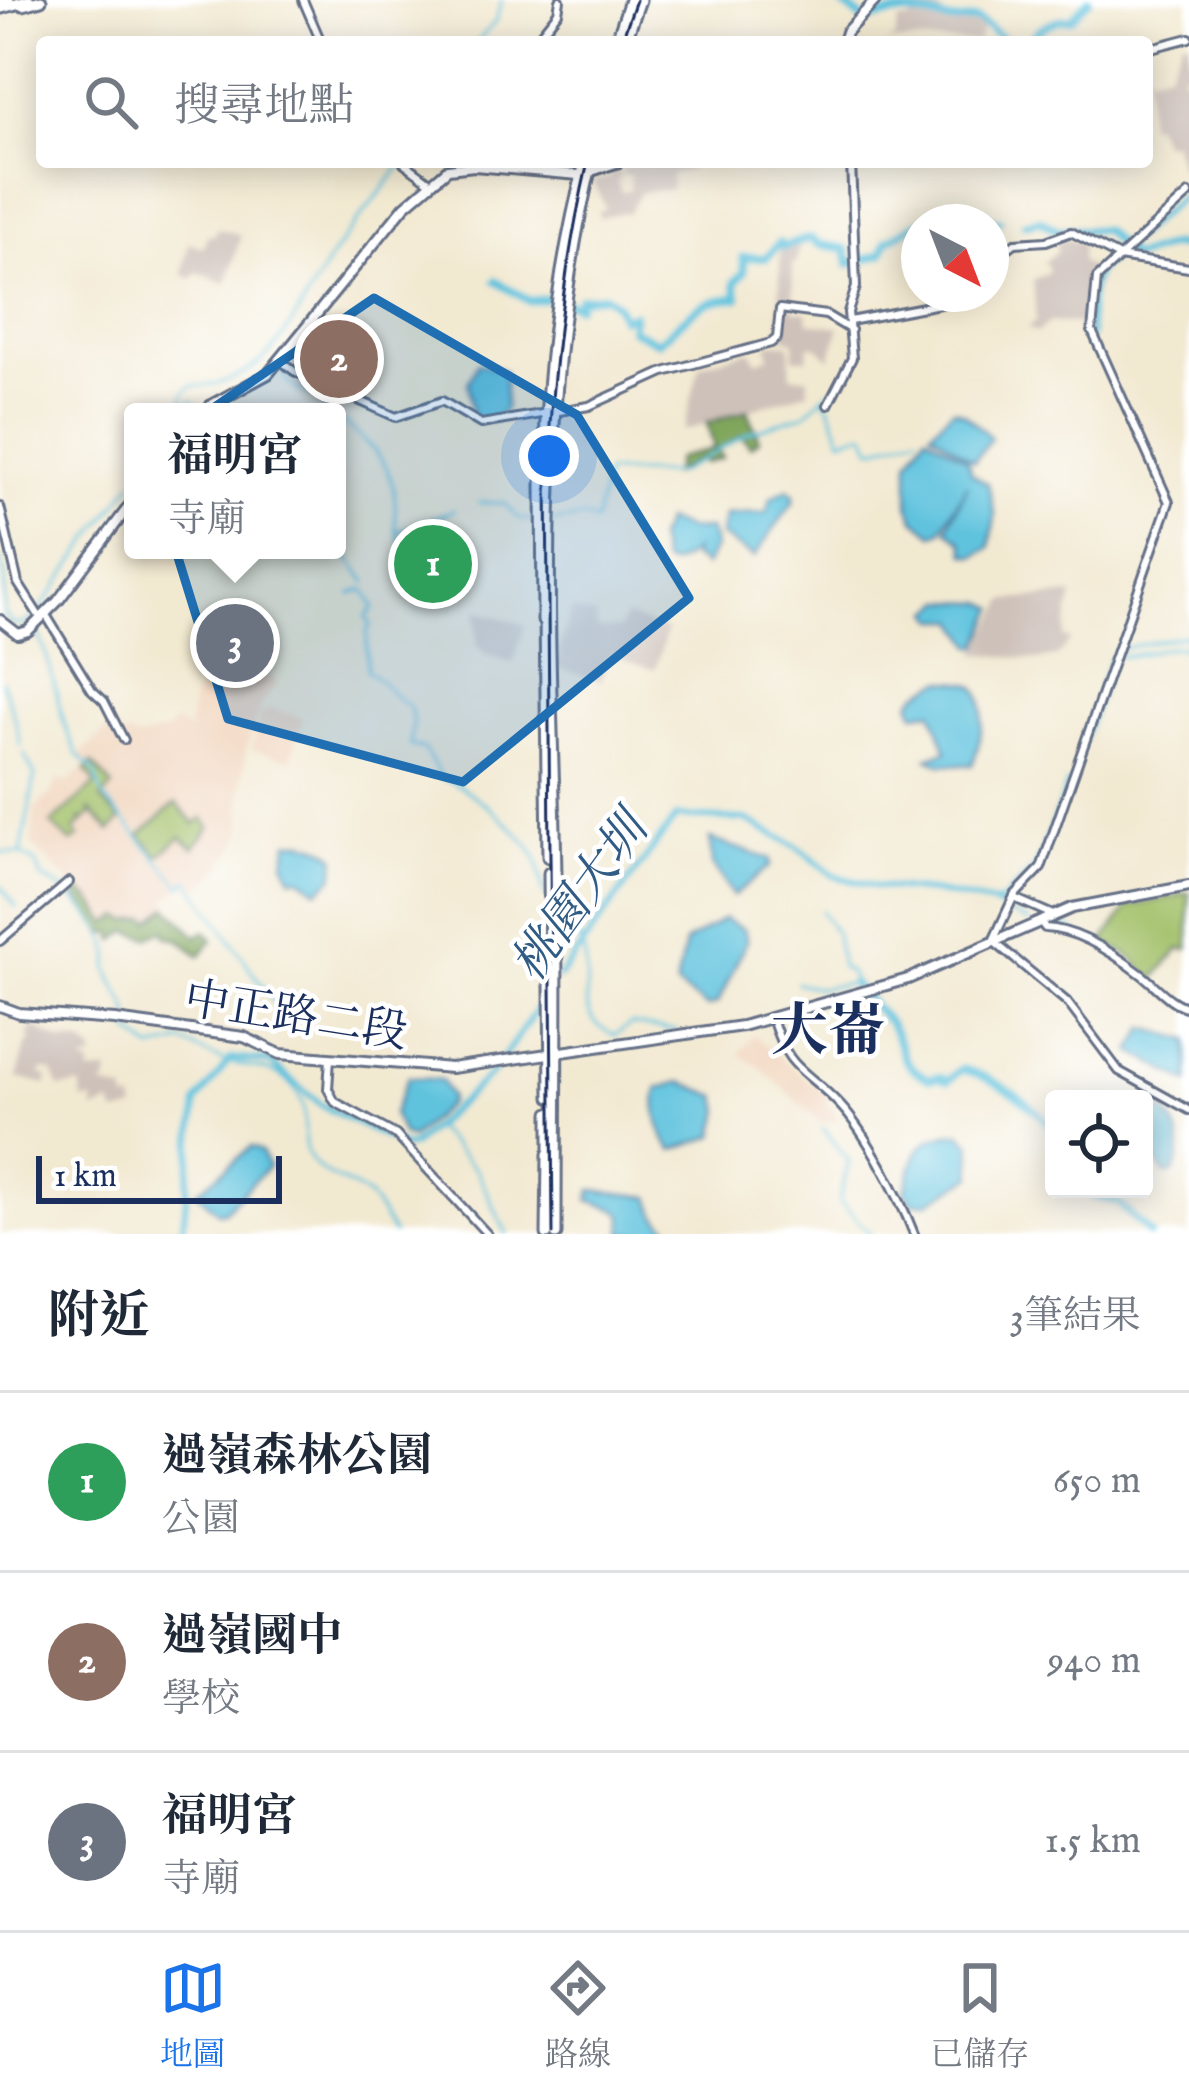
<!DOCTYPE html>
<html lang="zh-TW">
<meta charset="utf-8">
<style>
body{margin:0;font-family:"IM FELL English","Noto Serif TC",serif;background:#f2f2f3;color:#1f2937}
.controls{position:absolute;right:36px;bottom:36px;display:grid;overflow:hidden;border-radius:12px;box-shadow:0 6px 30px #0003}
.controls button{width:108px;height:108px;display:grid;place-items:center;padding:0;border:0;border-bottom:3px solid #e0e1e3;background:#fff;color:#1f2937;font:60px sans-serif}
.compass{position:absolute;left:901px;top:204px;width:108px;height:108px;border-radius:50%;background:#fff;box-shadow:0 6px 30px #0003;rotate:138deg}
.scale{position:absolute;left:36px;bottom:30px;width:246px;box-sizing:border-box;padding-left:12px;border:6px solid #1b2f5e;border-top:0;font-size:33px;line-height:42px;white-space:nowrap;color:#1b2f5e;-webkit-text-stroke:9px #fff;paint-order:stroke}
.you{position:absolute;left:549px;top:456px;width:42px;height:42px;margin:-30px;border:9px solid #fff;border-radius:50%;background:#1a73e8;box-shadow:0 0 0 18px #1a73e833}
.badge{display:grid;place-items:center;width:78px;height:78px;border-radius:50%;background:#1a73e8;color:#fff;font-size:39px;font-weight:700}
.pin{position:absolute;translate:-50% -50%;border:6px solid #fff;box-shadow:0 3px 12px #0006}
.popup{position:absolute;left:124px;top:403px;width:222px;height:156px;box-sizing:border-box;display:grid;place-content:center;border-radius:12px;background:#fff;filter:drop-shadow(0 3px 9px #0005);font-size:39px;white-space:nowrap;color:#747a83}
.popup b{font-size:45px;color:#1f2937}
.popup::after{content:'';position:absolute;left:50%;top:100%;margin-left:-24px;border:24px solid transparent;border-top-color:#fff}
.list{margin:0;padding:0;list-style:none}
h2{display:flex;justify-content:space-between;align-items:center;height:156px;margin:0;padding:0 48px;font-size:51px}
h2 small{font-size:39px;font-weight:400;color:#747a83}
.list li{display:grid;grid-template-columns:78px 1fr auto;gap:36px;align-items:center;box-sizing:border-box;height:180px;padding:0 48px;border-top:3px solid #e0e1e3}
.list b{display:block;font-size:45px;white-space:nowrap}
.list p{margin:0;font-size:39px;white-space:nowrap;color:#747a83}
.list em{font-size:39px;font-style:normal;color:#747a83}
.icon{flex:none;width:66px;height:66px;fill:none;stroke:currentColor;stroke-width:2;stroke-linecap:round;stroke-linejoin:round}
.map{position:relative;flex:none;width:1189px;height:1234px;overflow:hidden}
.search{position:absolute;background:#fff;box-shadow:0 6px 30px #0003;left:36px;right:36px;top:36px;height:132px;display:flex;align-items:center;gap:30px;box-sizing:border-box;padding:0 42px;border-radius:12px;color:#747a83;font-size:45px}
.sheet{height:696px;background:#fff}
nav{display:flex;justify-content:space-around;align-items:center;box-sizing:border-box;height:168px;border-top:3px solid #e0e1e3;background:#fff;font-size:33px;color:#747a83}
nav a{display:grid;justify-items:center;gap:6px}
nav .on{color:#1a73e8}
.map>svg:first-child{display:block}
.built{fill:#f1d5bd}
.industrial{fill:#cec1ba}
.green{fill:#a1bf66;stroke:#5e7762;stroke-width:3}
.forest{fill:#80a65b;stroke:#4e6a5c;stroke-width:3}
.water{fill:#60c3de;stroke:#3e799e;stroke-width:3}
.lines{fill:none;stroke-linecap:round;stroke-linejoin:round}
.stream{stroke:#60c3de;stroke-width:3}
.canal{stroke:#60c3de;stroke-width:6}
.river{stroke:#60c3de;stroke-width:8}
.tertiary-casing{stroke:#667086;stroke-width:12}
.secondary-casing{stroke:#667086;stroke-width:14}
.primary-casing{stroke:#667086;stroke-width:15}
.trunk-casing{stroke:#667086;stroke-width:16}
.tertiary{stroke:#fff;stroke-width:6}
.secondary{stroke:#fff;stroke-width:8}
.primary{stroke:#fff;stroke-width:9}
.trunk{stroke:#fff;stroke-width:10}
.rail{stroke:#1b2f5e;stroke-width:3}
.marked{fill:#1f6fb2;fill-opacity:0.2;stroke:#1f6fb2;stroke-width:9;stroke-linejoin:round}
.labels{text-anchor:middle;stroke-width:9;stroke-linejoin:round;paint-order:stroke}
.street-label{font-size:45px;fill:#1b2f5e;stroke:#fff}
.water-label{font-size:48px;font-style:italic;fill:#305b84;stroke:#fff}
.district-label{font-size:57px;font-weight:bold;fill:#1b2f5e;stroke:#fff}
</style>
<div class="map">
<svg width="1189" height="1234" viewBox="0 0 1189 1234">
<rect width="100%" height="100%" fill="#fff"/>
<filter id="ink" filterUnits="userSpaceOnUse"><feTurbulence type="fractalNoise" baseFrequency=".00833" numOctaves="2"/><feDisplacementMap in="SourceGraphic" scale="24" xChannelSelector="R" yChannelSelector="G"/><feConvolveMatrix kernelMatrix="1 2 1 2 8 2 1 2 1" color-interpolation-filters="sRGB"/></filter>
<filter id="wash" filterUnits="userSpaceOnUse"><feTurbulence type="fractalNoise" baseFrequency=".004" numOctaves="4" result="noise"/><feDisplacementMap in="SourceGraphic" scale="48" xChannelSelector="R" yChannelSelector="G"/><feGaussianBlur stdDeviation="2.7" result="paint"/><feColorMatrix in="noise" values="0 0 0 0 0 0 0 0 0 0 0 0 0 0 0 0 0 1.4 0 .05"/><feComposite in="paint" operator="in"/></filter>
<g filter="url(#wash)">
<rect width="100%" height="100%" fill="#f2e9d1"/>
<path class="built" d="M266,676L278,682L263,702L246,751L241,789L242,831L233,851L212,879L196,889L188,881L166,901L171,906L160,917L144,925L110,922L31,844L34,810L52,792L57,779L67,783L87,765L79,755L113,725L121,738L127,734L138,739L167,731L175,722L188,731L193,697L201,690Z
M270,708L303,718L291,760L251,749L262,712Z
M754,1035L829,1098L826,1103L839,1118L823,1124L761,1068L739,1054Z"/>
<path class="industrial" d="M914,4L936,9L956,23L979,21L984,25L978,42H887L895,39L899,21L911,20Z
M1189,39V70L1181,73L1189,86V166L1180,168L1172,142L1163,143L1153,124L1147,125V67L1149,76L1168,71L1183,40Z
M643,162L691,164L690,170L671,174V189L640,192L628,214L622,212L599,218L598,211L606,209L593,181L610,178L609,169L615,166L621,177L617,180L621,192L631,190L630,175L624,176L620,168Z
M217,228L241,235L226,284L197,272L191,279L182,273L189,243L203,247L208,234L214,236Z
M1065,239L1082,242L1081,262L1094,270L1087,325L1050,322L1037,333L1027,328L1036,321L1033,279L1047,274L1049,268L1044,262L1057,251L1055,241Z
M800,243L796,263L792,264L794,311L807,312L808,322L840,327L830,359L818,347L809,345L808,358H794V341L779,336L780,250Z
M773,343L790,344L791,376L808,377L809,391L683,431L700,365L750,350L757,361L770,356L767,345Z
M1073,595L1064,638L1071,640L1057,657L1037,660L976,653L1006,600Z
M571,609L597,616L596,626L600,629H619L626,616L667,630L655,670L610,654L601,681L554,667Z
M476,610L525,625L513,663L485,654L477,646Z
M33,1026L60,1041L81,1043L94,1052L93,1059L82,1063L90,1065V1074L109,1071L107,1084L100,1085L126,1093L125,1098L128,1102L134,1100L135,1110L116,1114L111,1104L94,1111L93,1100L83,1101L80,1085L59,1088L52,1071L42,1070L41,1075L48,1077L46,1085L17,1078L26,1045L31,1042L28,1035Z"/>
<path class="green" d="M92,763L113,787L101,799L121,820L110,831L89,809L92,814L84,821L79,818L82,823L74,830L79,837L72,843L51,824L96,784L86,770Z
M176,803L195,824L203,818L210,827L194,848L181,837L159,856L140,835Z
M1189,893V949H1179L1154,979L1128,955L1103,942L1128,907Z"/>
<path class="forest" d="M748,410L759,440L750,446L742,436L718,450L722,458L704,463L701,459L673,474L677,458L714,449L707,423Z
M79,891C93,896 98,913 109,923L121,917L130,921L147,917L150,921L168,907L197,936L205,931L213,940L200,956L180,940L166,936L165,930L148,938L128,931L115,941L113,933L105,934C102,931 76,897 75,894Z"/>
<path class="water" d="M478,363L504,371L505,409L494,420L473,419L468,383Z
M953,409L964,413L991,438L974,461L931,431Z
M926,434L967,459L971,473L988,484L995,516L990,548L975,556L966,554L963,542L947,529L968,484L940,532L933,534L915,519L909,505V461Z
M788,489L794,495V501L754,557L720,536L725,515L766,513L771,498Z
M666,521L690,530L709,529L715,547L705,566L693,558V548V553L671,565L662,562L657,539Z
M944,601L984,602L996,608L979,646H973L957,620H937L932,611Z
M941,681C950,681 964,681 972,685C992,696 979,748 972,765L940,764L928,758L947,751L932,711L915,713L911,702L917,694Z
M710,839L770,859V866L733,896L712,864Z
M303,841L326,849L336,857L333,878L318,890L300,877L292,878L284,862L289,842Z
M724,919L743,929L747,940L718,1003L707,1007L676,986L685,943Z
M1145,1028L1189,1040V1083L1132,1052Z
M408,1077L441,1080L450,1097L448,1104L411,1138L403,1135L393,1114Z
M681,1082L718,1096L721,1111L715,1136L673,1150C660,1138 652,1103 659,1088Z
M1145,1096C1174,1116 1189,1137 1174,1172L1166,1174L1144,1147Z
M954,1133H961L971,1144L973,1176L929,1202L913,1203L905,1191C916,1156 913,1139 954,1133Z
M251,1147L261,1151L268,1167L224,1211L218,1212L197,1192Z
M592,1190L650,1197L656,1214L676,1234H623V1215L618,1210L589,1200Z"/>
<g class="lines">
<path class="stream" d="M477,42L495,22L502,0
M283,366C282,389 304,391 322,399L323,406L331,412
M822,397L830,407L842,439L865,432L873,449L918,435
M184,405L192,400L209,412
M181,412L184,394L190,386C272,387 292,318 330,259C351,226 380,195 403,163
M337,417C385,459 396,464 396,530
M479,503H504L519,519L536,520
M103,522L133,482
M553,522L583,518L595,522L606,473H678L750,432L805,414L830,390
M397,532L454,510
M398,533L400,541L419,545
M337,535L342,537L341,548L367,582
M421,545H423
M426,545L445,547L456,585
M0,559L5,576
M5,579L4,614L12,624L22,625L36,615
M365,590L374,607L366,618L371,624L367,631V671C385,681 391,697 410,707L413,723L410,745L424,749L442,779C462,781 528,836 536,858C541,870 540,885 545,895
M351,594L364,589
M39,612L101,524
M35,628C53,662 55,699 68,734
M1185,645L1189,632
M1120,649L1185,635
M1118,656C1143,659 1167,640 1189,650
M2,681L14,717
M15,719L21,745
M69,736L78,755L94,771
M24,754L35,776L21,854L36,863L42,878C67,888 105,924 110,952C112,960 107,963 109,970C116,994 134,1004 130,1031L152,1050L182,1042C196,1049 210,1056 225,1061C253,1070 280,1064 299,1095C311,1115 298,1142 311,1160C326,1180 350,1182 366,1195C377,1204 385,1222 393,1234
M95,773L102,794
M104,797L157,858
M0,852L21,854
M159,860L182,886L189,880L288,1023
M0,885L16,907
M560,901C569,918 579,935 584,953C593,988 572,1018 615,1035L631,1024L676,1031
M989,904L1029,922
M821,911L836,934L841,967L850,973L853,983
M1052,926H1067L1076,932
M797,983L820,988L853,983
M434,1127L477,1171L507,1234
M823,1128L849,1162L839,1201L871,1234"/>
<path class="canal" d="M1091,336C1086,317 1090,285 1099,269L1189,190
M1082,743L1111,659
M559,977L676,817L746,820L799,848L834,876L877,887L931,892L994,904L1001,903L1037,867L1068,784
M182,1234L197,1103L231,1058L270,1062L321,1105L404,1147L412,1146L493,1072L548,993"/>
<path class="river" d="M836,0L866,21C929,0 930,29 977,19L1007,42
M1029,42C1036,28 1056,18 1071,19L1089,0
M928,222L953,211L999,221
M1025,224L1040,220L1057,230H1103L1120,246
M1124,252L1134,257L1172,245L1189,248
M496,281L529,301L552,298L577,306L580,298L606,296L617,305L622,318L634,314L631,329L658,342C688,318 696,299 738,298L735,282L744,272L743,257L766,258L779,243L783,247L810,238L818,244L846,249L849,264L882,254L887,241L919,222
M853,983C861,993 886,1018 891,1026C906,1053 897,1062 929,1079L939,1077L948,1081L961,1069C994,1077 1034,1104 1054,1130
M1087,1189L1092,1196L1117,1202L1150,1234"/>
</g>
</g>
<g filter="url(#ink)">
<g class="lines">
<defs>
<path id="tertiary" d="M303,0L321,42
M534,42L558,12L560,0
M1147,49L1189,38
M403,162L430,182
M1189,194L1097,278L1092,331L1169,502L1041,868L1014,896L993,941L1067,1002L1119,1071L1189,1110
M991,261L1015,243L1046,241L1071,232L1119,257L1189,268
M850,321L945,303L959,294
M280,360L294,371L396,417L442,401L481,424L589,406L664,372L771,343L777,338L780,309L826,315L851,330
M828,405L852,358L848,312L856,287L851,162
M0,507L18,583L41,619
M46,615L92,690L104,701L124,740
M1014,898L1053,915
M1040,921L1045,928C1078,929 1115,954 1141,974C1157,986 1169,1003 1189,1008
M0,941L69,882
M772,1018C789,1073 805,1068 839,1104C866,1132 900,1198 914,1234
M330,1058L328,1089L335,1102L396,1135L487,1234"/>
<path id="secondary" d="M843,42L846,32L876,0
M211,405L268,374L405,206L448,169L474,166L579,175L619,162
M0,620L18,634L28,631L58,601L133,501
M0,1006L19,1013L115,1020L244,1037L280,1054L451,1068L742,1026L908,979L1072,908L1189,886"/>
<path id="primary" d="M0,2L9,0
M23,5L41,0
M616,42L630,0
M625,42L640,0
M542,482L543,621
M544,485C545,377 558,267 585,162
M545,616L548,857
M549,873L551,1097
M550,1157V1113
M547,1234L548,1154
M556,1234C556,1088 559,942 554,797C547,584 541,370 592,162"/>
<path id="trunk" d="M0,8L29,0"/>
</defs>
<use href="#tertiary" class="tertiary-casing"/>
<use href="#secondary" class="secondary-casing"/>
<use href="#primary" class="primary-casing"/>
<use href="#trunk" class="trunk-casing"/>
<use href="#tertiary" class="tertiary"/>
<use href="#secondary" class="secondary"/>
<use href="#primary" class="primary"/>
<use href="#trunk" class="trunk"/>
<path class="rail" d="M621,42L636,0
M553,1234L547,476C552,370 564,265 588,162"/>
</g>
</g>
<path class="marked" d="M374,298L577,415L689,598L463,782L228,719L146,454Z"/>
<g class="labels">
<g class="street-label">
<text transform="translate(296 1014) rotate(9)" y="16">中正路二段</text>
</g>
<g class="water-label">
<text transform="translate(578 896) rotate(-54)" y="17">桃園大圳</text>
</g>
<g class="district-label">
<text x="828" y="1049">大崙</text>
</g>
</g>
</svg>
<div class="controls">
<button><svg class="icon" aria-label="locate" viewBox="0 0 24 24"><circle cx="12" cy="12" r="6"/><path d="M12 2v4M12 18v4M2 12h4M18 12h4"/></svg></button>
</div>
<svg class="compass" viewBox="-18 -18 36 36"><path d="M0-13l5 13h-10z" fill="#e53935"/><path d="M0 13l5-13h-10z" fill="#747a83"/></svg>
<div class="scale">1 km</div>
<div class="you"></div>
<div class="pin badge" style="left:433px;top:564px;background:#2e9e5b">1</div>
<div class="pin badge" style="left:339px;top:359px;background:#8d6e63">2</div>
<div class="pin badge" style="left:235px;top:643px;background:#6b7280">3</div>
<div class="popup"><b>福明宮</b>寺廟</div>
<div class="search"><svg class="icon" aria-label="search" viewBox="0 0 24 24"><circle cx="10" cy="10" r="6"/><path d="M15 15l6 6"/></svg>搜尋地點</div>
</div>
<section class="sheet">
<h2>附近<small>3筆結果</small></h2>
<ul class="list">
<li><span class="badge" style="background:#2e9e5b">1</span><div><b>過嶺森林公園</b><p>公園</p></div><em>650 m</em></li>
<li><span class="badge" style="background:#8d6e63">2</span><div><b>過嶺國中</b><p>學校</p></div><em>940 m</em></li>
<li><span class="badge" style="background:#6b7280">3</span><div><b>福明宮</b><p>寺廟</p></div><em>1.5 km</em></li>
</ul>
</section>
<nav>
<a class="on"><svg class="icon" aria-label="map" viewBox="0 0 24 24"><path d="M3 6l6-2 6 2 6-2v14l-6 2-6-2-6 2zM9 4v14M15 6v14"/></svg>地圖</a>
<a><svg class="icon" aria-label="directions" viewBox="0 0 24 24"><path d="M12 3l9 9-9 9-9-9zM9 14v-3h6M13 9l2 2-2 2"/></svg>路線</a>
<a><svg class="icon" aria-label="saved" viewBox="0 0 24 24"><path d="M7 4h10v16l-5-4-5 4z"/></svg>已儲存</a>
</nav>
